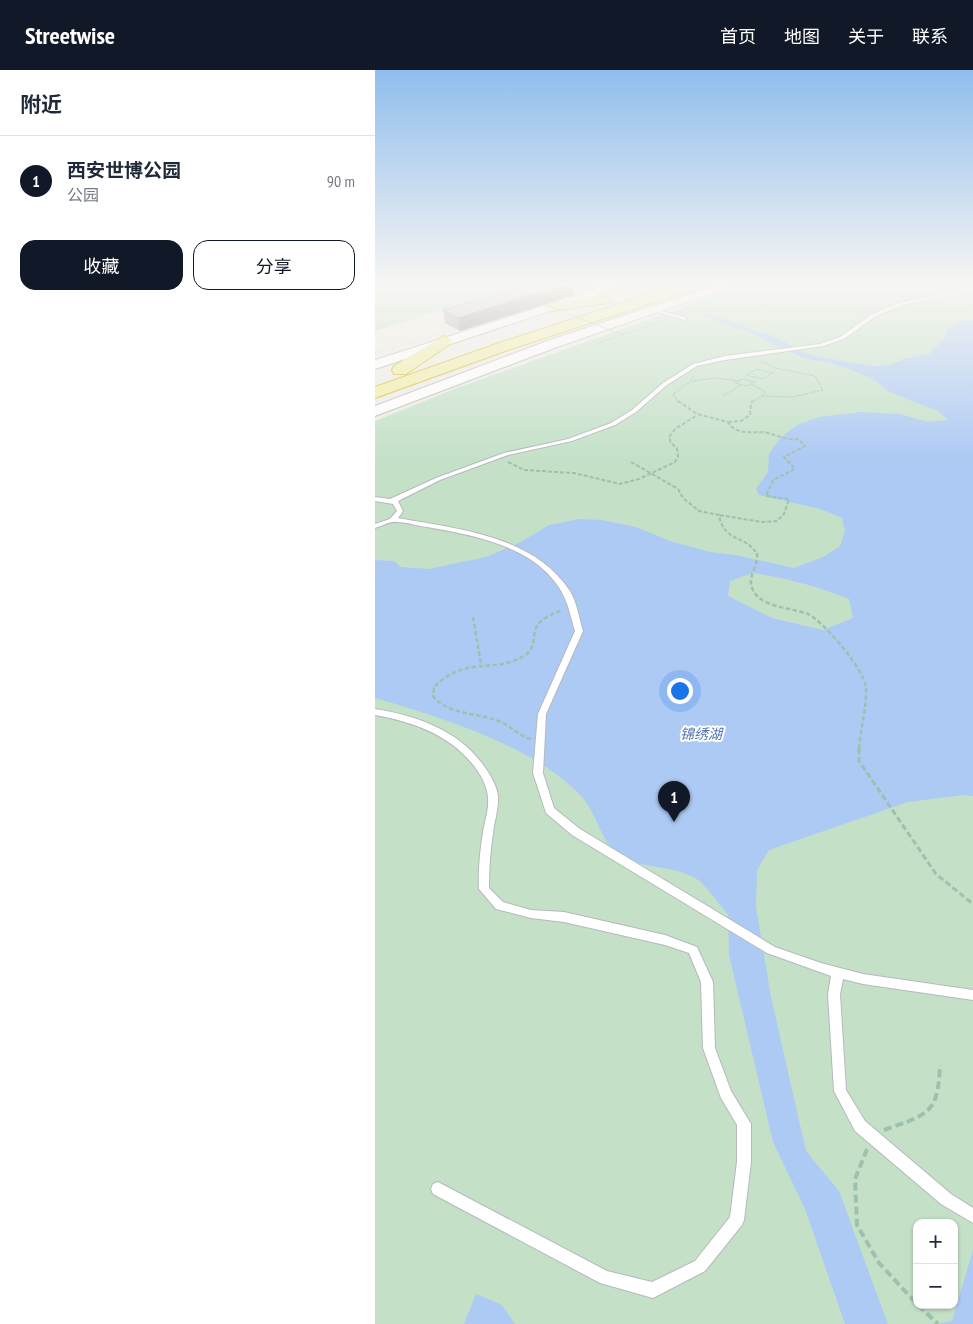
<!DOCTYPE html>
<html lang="zh">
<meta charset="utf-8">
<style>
body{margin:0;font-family:"PT Sans Narrow","Noto Sans SC",sans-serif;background:#f6f6f7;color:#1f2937}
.controls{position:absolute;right:15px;bottom:15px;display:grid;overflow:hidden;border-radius:10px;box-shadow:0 1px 4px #0004}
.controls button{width:45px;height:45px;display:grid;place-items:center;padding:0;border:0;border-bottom:1px solid #e0e1e3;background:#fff;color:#1f2937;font:25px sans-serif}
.you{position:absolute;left:304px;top:620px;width:18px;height:18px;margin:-12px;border:4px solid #fff;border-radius:50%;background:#1a73e8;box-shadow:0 0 0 8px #1a73e833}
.badge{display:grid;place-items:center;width:32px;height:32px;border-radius:50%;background:#111827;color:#fff;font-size:16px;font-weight:700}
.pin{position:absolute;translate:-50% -41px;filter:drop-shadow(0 1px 2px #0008)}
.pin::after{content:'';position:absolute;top:26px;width:18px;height:15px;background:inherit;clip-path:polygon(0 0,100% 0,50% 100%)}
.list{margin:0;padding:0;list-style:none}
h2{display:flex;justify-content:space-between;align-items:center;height:65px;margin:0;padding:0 20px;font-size:21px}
h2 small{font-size:16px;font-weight:400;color:#747a83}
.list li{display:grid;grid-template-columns:32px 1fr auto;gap:15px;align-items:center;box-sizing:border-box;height:90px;padding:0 20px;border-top:1px solid #e0e1e3}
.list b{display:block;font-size:19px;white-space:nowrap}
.list p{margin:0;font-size:16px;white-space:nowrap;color:#747a83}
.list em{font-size:16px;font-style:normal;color:#747a83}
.actions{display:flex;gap:10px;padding:15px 20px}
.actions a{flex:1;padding:11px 0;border:1px solid #111827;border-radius:15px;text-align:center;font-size:18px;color:#111827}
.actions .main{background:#111827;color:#fff}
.map{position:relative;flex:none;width:598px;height:1254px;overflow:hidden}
header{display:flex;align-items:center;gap:30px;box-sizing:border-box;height:70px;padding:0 25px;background:#111827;color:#fff}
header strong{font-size:24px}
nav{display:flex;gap:28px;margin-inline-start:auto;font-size:18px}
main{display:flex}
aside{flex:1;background:#fff}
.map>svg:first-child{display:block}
.green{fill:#c4e1c8;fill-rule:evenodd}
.water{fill:#adcaf4;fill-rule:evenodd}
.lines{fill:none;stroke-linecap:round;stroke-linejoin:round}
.service-casing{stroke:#b6b8bc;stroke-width:2}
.tertiary-casing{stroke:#b6b8bc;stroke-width:3}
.secondary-casing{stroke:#b6b7bc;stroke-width:2}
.trunk-casing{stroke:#d4b71d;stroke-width:2}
.path-far4{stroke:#9ec1ad;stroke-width:1;stroke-dasharray:3 1;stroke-linecap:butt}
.path-far3{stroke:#9ec1ad;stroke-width:2;stroke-dasharray:4 2;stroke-linecap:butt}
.path-far2{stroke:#9ec1ad;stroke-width:2.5;stroke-dasharray:4.5 2.5;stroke-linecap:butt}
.path-far1{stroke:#9ec1ad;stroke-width:3;stroke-dasharray:6 3;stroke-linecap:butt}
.path{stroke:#9ec1ad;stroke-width:4;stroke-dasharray:8 4;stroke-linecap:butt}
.service{fill:#fff;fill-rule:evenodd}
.tertiary{fill:#fff;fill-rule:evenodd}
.secondary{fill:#fff;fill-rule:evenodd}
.trunk{fill:#f2eea4;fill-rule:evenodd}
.rail{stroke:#b4b5b5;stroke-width:2;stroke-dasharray:0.5 4;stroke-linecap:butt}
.path-bridge{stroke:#9ec1ad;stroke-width:1;stroke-dasharray:3 1;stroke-linecap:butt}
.wall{fill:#acaaa6}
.shaded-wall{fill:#8c8b87}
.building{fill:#c8c6c1;stroke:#8c8b87}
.labels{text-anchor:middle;stroke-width:4;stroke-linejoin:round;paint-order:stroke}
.water-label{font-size:14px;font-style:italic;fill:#5373b4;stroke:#fff}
</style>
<header>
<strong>Streetwise</strong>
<nav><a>首页</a><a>地图</a><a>关于</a><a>联系</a></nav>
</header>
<main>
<aside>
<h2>附近<small></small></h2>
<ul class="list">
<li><span class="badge">1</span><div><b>西安世博公园</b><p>公园</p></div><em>90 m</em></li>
</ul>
<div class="actions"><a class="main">收藏</a><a>分享</a></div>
</aside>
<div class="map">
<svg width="598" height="1254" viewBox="0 0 598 1254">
<rect width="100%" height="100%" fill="#edece4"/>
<path class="green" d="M0,214H150L0,261Z
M373,214H598V1254H0V351L82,318ZM542,1153H579V1235H542Z"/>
<path class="water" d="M332,244L405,269L429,283L460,290L498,296L515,295L532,288L556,284L557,279L565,274L564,271L570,269L572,258L589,250H598V726L589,725L533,732L394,780L382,800L381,837L396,927L431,1081L464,1121L513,1254H470L430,1139L398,1072L354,885L353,844C344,835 330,813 320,808C294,793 260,801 238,780C228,771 219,740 207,727C160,676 65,647 0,628V490L19,491L26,497L53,499L111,487L144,473L174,455L205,449L227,450L261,457L295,471L335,482L361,485L419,498L448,487L465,476L470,461L467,448L445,439L384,425L381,419L393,402L394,384L406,367L422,355L444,347L485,342L525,344L553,352L573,350L563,341L514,322L501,311L482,302L456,293L428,288L373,262L329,246ZM378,503C412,508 442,516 474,529L478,548L448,560L397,548L353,526L355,511Z
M598,1180V1254H562L577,1251Z
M101,1224L127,1235L140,1254H89Z"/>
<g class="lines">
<defs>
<path id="service" d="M598,218V220L527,235L501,246L469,269L448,276L350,290L322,296L292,315L261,342L240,355L197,371L133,385L65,410L23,431L28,441L23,448C82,459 158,465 195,521C202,533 204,548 208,561L171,644L168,703L179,738L205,759L400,877L446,893L488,904L598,920V930L488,914L468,909L465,924L471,1020L490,1051L576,1124L598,1138V1153L566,1134L480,1061L459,1021L453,924L456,906L392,883L197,765L171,743L158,703L163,644L200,561C193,537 192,525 175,506C147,474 92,464 52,457C42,456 32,452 22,452C15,451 7,456 0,458V454L15,449L22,441L18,434L0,431V427L15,429L61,408L129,383L193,369L236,353L257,340L288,313L318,294L350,286L445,274L465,267L497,244L524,233Z
M280,239L312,248V249L310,250L278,241V240Z
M0,639C43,646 86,661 111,699C116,706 122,717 123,726C124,738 119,752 118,764C115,782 114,800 114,818L128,832L156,840L189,842L290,865L322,877L338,912L340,978L356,1021L376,1054V1092L369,1150L367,1155L330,1201L278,1228L225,1213L58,1124L56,1119L58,1114L63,1112L232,1201L277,1212L320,1191L355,1147L362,1092V1055L346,1028L328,978L326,912L314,883L290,875L189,852L156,848L125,840L121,839L104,819C103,800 105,781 108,762C110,751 114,739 113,728C113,720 108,709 104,703C81,667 40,652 0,645Z"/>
<path id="tertiary" d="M209,214H226L237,220L232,223Z"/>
<path id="secondary" d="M237,214H257L0,299V290Z
M345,214H364L182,277L0,346V336L172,271Z"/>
<path id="trunk" d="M306,214H328L326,217L136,279L0,328V317L124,273Z
M229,226L236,230L234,233L176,241L169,237L176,233Z
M69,266L75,268L77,271L75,274L31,304H19L17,300L19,296Z"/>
</defs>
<use href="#service" class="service-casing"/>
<use href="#tertiary" class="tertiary-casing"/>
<use href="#secondary" class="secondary-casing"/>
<use href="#trunk" class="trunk-casing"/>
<path class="path-far4" d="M224,273L288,251
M386,291L400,298L440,306L448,320L418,327L388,326
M382,299L398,303L388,309L371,305Z
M318,311L341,308L364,311L360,313L372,316L376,314L389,321L390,324L376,333
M364,311L367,309L380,312L376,314
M348,326L367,314
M304,333L298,324L316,311L319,306"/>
<path class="path-far3" d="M303,331L322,344L353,352C362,367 378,360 393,363C405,366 409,370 423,369L430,376L409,387L420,399L398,410L391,426L414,429L409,444L402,451L387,452L344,445
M353,352L366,351L375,345L376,333L378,331
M133,392L149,400L199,403L245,414L264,409L300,392L303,387L302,378L296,373L294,367L300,359L321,346
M256,392L303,419L308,428L324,441L344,445C349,473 370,464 382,484"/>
<path class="path-far2" d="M382,483C384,497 371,506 378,520C385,537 417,538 433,544C449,552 490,600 491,618C492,639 485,659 484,679
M98,547L106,594
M156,669C144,666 137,657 126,652C103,642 74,646 58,626L59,617C91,585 119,604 149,586C170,572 143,554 188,540"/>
<path class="path-far1" d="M484,678V691L561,804L598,834"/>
<path class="path" d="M509,1060C553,1044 563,1045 565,995
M492,1079L480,1109L482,1155L504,1193L542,1234
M543,1235L563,1254"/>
<use href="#service" class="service"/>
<use href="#tertiary" class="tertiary"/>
<use href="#secondary" class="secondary"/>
<use href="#trunk" class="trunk"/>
<path class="rail" d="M187,227L228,214
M0,283L93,255"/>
<path class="path-bridge" d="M166,233L248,265"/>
</g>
<path class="wall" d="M199,223L198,225L85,261L70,253L68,240Z"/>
<path class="shaded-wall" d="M192,214H198L199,223L198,225L85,261L83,248Z"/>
<path class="building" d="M158,214H192L83,248L68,240Z"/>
<linearGradient id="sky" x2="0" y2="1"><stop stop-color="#90bded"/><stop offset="0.55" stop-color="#f7f6f3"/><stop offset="1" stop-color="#f7f6f3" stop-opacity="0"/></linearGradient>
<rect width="598" height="390" fill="url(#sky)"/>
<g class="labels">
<g class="water-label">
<text x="326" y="669">锦绣湖</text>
</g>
</g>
</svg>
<div class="controls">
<button>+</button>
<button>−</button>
</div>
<div class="you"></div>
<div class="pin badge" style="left:299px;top:752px">1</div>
</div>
</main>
